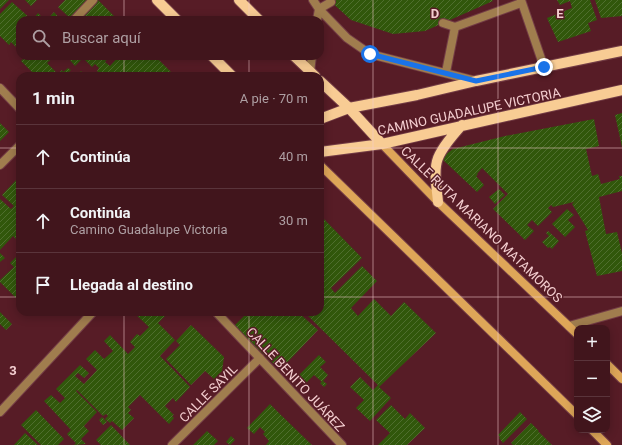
<!DOCTYPE html>
<html lang="es">
<meta charset="utf-8">
<style>
body{margin:0;font-family:Roboto,sans-serif;background:#4c2229;color:#f1f3f6}
.controls{position:absolute;right:12px;bottom:12px;display:grid;overflow:hidden;border-radius:8px;box-shadow:0 2px 10px #0003}
.controls button{width:36px;height:36px;display:grid;place-items:center;padding:0;border:0;border-bottom:1px solid #5a343b;background:#41151c;color:#f1f3f6;font:20px sans-serif}
.stop{position:absolute;width:12px;height:12px;margin:-9px;border:3px solid #1a73e8;border-radius:50%;background:#fff}
.stop.end{background:#1a73e8;border-color:#fff;box-shadow:0 1px 4px #0008}
.list{margin:0;padding:0;list-style:none}
h2{display:flex;justify-content:space-between;align-items:center;height:52px;margin:0;padding:0 16px;font-size:17px}
h2 small{font-size:13px;font-weight:400;color:#ae9fa3}
.list li{display:grid;grid-template-columns:26px 1fr auto;gap:12px;align-items:center;box-sizing:border-box;height:64px;padding:0 16px;border-top:1px solid #5a343b}
.list b{display:block;font-size:15px;white-space:nowrap}
.list p{margin:0;font-size:13px;white-space:nowrap;color:#ae9fa3}
.list em{font-size:13px;font-style:normal;color:#ae9fa3}
.icon{flex:none;width:22px;height:22px;fill:none;stroke:currentColor;stroke-width:2;stroke-linecap:round;stroke-linejoin:round}
.map{position:relative;flex:none;width:622px;height:445px;overflow:hidden}
.search{position:absolute;background:#41151c;box-shadow:0 2px 10px #0003;left:16px;top:16px;width:308px;height:44px;display:flex;align-items:center;gap:10px;box-sizing:border-box;padding:0 14px;border-radius:12px;color:#ae9fa3;font-size:15px}
.panel{position:absolute;background:#41151c;box-shadow:0 2px 10px #0003;left:16px;top:72px;width:308px;height:244px;border-radius:12px}
.map>svg:first-child{display:block}
.building{fill:url(#building-hatch)}
.lines{fill:none;stroke-linecap:round;stroke-linejoin:round}
.lane-casing{stroke:#733c45;stroke-width:10}
.street-casing{stroke:#733c45;stroke-width:10}
.secondary-casing{stroke:#733c45;stroke-width:10}
.primary-casing{stroke:#733c45;stroke-width:12}
.lane{stroke:#a07d4e;stroke-width:8}
.street{stroke:#a07d4e;stroke-width:8}
.secondary{stroke:#dea658;stroke-width:8}
.primary{stroke:#f8cc94;stroke-width:10}
.route{stroke:#1a73e8;stroke-width:5}
.grid{fill:none;stroke:#f4ced0;stroke-width:1;stroke-opacity:0.55}
.labels{text-anchor:middle;stroke-width:3;stroke-linejoin:round;paint-order:stroke}
.street-label{font-size:13px;fill:#f4ced0;stroke:#571c26}
.grid-label{font-size:13px;text-anchor:middle;font-weight:bold;fill:#f4ced0;stroke:#571c26;stroke-width:3;stroke-linejoin:round;paint-order:stroke}
</style>
<div class="map">
<svg width="622" height="445" viewBox="0 0 622 445">
<defs>
<pattern id="building-hatch" width="6" height="6" patternUnits="userSpaceOnUse"><rect width="6" height="6" fill="#31570b"/><path d="M-1 1l2-2M0 6l6-6M5 7l2-2" fill="none" stroke="#4f6e2e"/></pattern>
</defs>
<rect width="100%" height="100%" fill="#571c26"/>
<path class="building" d="M0,0H9L0,9Z
M25,0H37L31,6Z
M65,0H98L118,20H70L71,19L58,7Z
M329,0H492L493,1L425,31L393,34L351,20Z
M557,0H590L597,20L588,23L591,31L558,42L547,18L572,8L570,1L560,5Z
M595,0H622V16L601,18Z
M12,2L32,20L38,13L45,20H20V51L11,42L9,45L0,36V14Z
M54,12L61,20H47Z
M26,56H55L47,63L57,73L54,76H34L35,75L21,61Z
M62,56H81L83,58L75,66L68,58L66,60Z
M87,56H107L108,58L105,62L110,66L119,56H155L175,76H102L97,71L99,68L95,64L92,67L84,59Z
M68,68L71,70L67,74L68,76H58L57,75L62,70L63,72Z
M81,71L86,76H77Z
M622,113V147L615,115Z
M594,119L599,146L586,149L592,176L598,174L601,184L620,179L619,176H622V191L599,197L606,234L617,232L622,253V271L597,276L585,231L588,230L572,204L574,202L553,207L551,205L548,208L552,212L538,226L532,220L527,225L534,231L525,240L493,209L508,194L482,168L477,174L478,175L476,176L484,185L477,192L441,158L453,149L505,136Z
M0,123L9,132L0,141Z
M18,178L20,180V243L13,236L0,250V199L11,209L14,206L2,195Z
M499,189L505,195L495,204L489,197Z
M567,209L574,215L568,220L575,227L565,237L552,224Z
M320,215L362,258L331,288L335,293L362,266L377,281L351,308L358,316L374,299L391,316L404,302L436,333L379,387L391,398L370,421L356,408L364,400L350,387L360,377L373,390L378,385L304,312H320Z
M548,231L559,241L552,249L550,247L548,248L542,242L549,236L546,233Z
M0,253L5,258L0,262Z
M18,255L20,258V302L0,282V280L14,267L10,263Z
M0,312L12,324L6,330L0,324Z
M133,312H169L158,323L175,340L160,356L190,387L176,402L173,398L165,406L174,415L172,416L174,418L169,424L140,395L128,407L131,410L128,413L134,418L122,430L112,421L110,423L105,419L108,416L106,414L103,416L77,390L76,391L97,412L84,426L89,431L81,439L86,444L74,445L76,443L67,434L71,430L44,401L51,395L60,403L65,398L56,389L80,365L89,373L84,378L78,373L75,376L84,384L97,370L86,359L95,350L104,359L113,351L104,341L110,335L128,354L135,347L130,342L137,334L140,336L149,327Z
M248,312H298L318,330L280,370L234,326Z
M191,325L224,357L222,371L214,379L205,371L191,385L166,359L180,345L176,341Z
M319,355L326,362L320,367L328,375L323,381L327,384L324,387L320,383L322,382L314,375L306,383L298,376Z
M270,404L282,416L312,445H266L269,441L263,434L265,432L260,427L254,434L247,428Z
M391,405L405,419L410,413L425,428L407,445H378L390,433L376,420Z
M36,410L64,439L58,445H41L21,425Z
M520,412L527,419L503,443L499,438L500,437L498,435Z
M102,417L107,422L103,425L99,420Z
M531,423L539,431H538L552,445H513L511,443Z
M111,425L130,445H101L96,440Z
M207,431L218,441L214,445H193Z
M25,433L38,445H14Z
M231,436L235,440L230,445L226,442Z"/>
<g class="lines">
<defs>
<path id="lane" d="M313,0L319,9L347,38L370,54L476,81
M74,20L93,0
M317,20L319,9L331,2
M443,23L455,27
M310,72L312,56
M446,72L455,27L521,3"/>
<path id="street" d="M521,0L544,67
M0,88L20,109
M0,165L20,145
M216,312L342,445
M569,326L622,311
M0,412L93,312
M172,445L260,358"/>
<path id="secondary" d="M382,144L438,202L577,334
M320,165L577,415
M607,364L622,379
M592,430L607,445"/>
<path id="primary" d="M157,0L177,20
M239,0L259,20
M212,56L232,76
M294,56L315,76
M320,81L349,108L382,144
M320,119L349,108L417,95L476,81L622,51
M320,152L382,144L622,90
M438,202C437,189 433,171 438,158C443,146 453,135 462,125"/>
</defs>
<use href="#lane" class="lane-casing"/>
<use href="#street" class="street-casing"/>
<use href="#secondary" class="secondary-casing"/>
<use href="#primary" class="primary-casing"/>
<use href="#lane" class="lane"/>
<use href="#street" class="street"/>
<use href="#secondary" class="secondary"/>
<use href="#primary" class="primary"/>
</g>
<g class="lines">
<path class="route" d="M370,54L476,81L544,67"/>
</g>
<path class="grid" d="M124,0V20M249,0V20M373,0V445M498,0V445M124,56V76M249,56V76M0,148H20M320,148H622M0,297H20M320,297H622M124,312V445M249,312V445"/>
<g class="labels">
<g class="street-label">
<text transform="translate(469 111) rotate(-12)" y="5">CAMINO GUADALUPE VICTORIA</text>
<text transform="translate(482 224) rotate(44)" y="5">CALLE RUTA MARIANO MATAMOROS</text>
<text transform="translate(296 379) rotate(47)" y="5">CALLE BENITO JUÁREZ</text>
<text transform="translate(208 393) rotate(-45)" y="5">CALLE SAYIL</text>
</g>
</g>
<g class="grid-label">
<text x="435" y="18">D</text>
<text x="560" y="18">E</text>
<text x="13" y="375">3</text>
</g>
</svg>
<div class="controls">
<button>+</button>
<button>−</button>
<button><svg class="icon" aria-label="layers" viewBox="0 0 24 24"><path d="M12 4l9 5-9 5-9-5zM3 14l9 5 9-5"/></svg></button>
</div>
<div class="stop" style="left:370px;top:54px"></div>
<div class="stop end" style="left:544px;top:67px"></div>
<div class="search"><svg class="icon" aria-label="search" viewBox="0 0 24 24"><circle cx="10" cy="10" r="6"/><path d="M15 15l6 6"/></svg>Buscar aquí</div>
<section class="panel">
<h2>1 min<small>A pie · 70 m</small></h2>
<ul class="list">
<li><svg class="icon" aria-label="ahead" viewBox="0 0 24 24"><path d="M12 20V5M6 11l6-6 6 6"/></svg><div><b>Continúa</b></div><em>40 m</em></li>
<li><svg class="icon" aria-label="ahead" viewBox="0 0 24 24"><path d="M12 20V5M6 11l6-6 6 6"/></svg><div><b>Continúa</b><p>Camino Guadalupe Victoria</p></div><em>30 m</em></li>
<li><svg class="icon" aria-label="arrive" viewBox="0 0 24 24"><path d="M6 21V4h12l-3 4 3 4H6"/></svg><div><b>Llegada al destino</b></div></li>
</ul>
</section>
</div>
